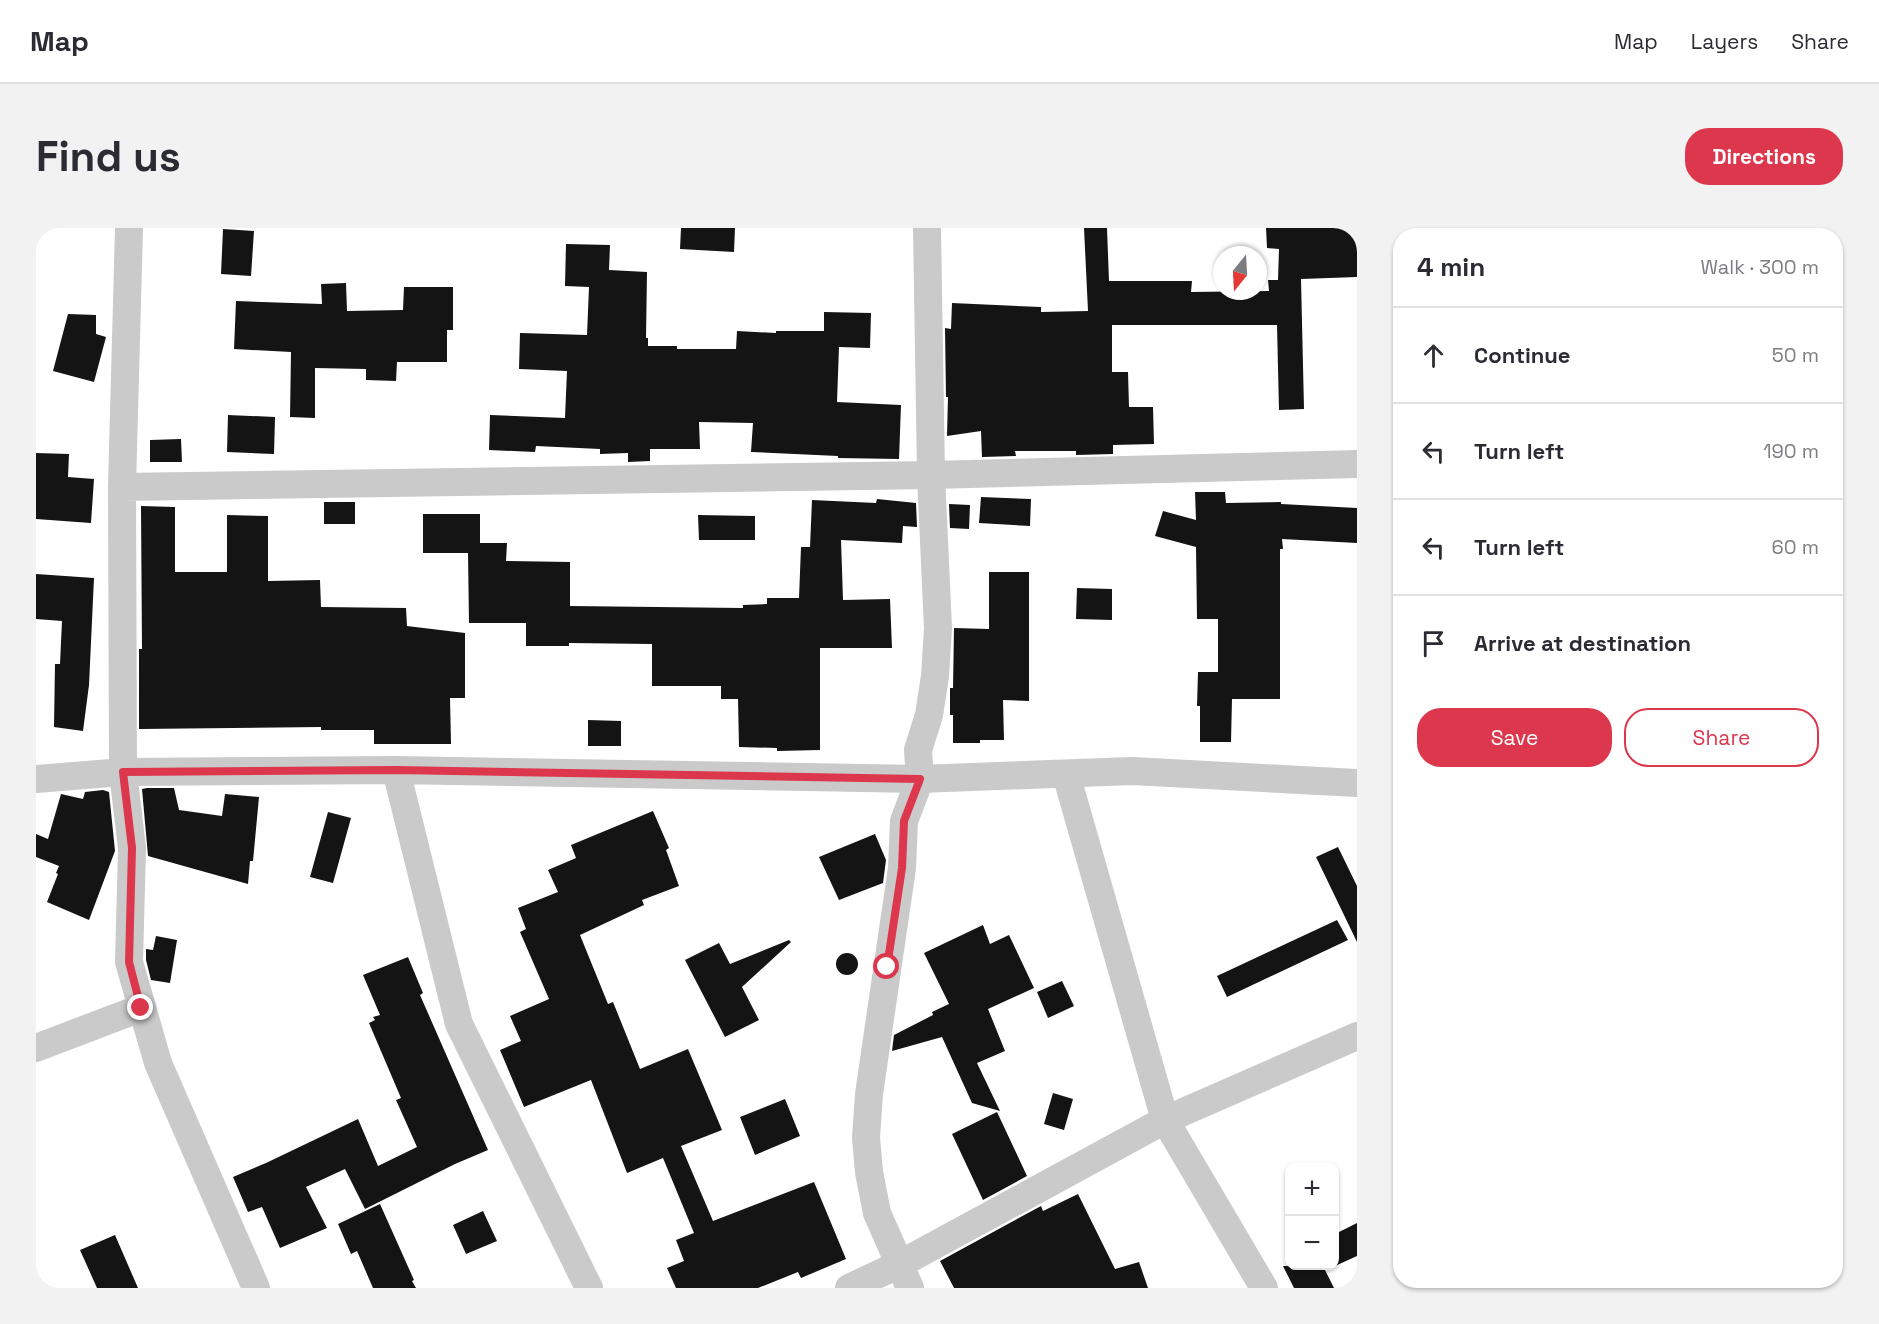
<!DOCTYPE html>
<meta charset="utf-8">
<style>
body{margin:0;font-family:"Space Grotesk",sans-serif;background:#f2f2f3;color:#2b2b33}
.controls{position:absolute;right:18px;bottom:18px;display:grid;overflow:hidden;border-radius:12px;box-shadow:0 2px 4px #0004}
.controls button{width:54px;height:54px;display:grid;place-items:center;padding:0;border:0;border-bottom:2px solid #e1e1e2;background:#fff;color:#2b2b33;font:30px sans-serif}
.compass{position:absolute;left:1177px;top:18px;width:54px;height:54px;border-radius:50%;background:#fff;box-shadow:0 2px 4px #0004;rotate:198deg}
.stop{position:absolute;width:18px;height:18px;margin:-14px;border:4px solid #dc374c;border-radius:50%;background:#fff}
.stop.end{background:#dc374c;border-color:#fff;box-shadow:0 2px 6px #0008}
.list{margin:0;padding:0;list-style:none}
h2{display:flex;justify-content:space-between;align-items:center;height:78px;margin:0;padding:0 24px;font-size:26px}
h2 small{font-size:20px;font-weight:400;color:#7c7c81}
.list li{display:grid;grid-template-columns:39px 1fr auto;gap:18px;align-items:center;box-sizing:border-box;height:96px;padding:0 24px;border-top:2px solid #e1e1e2}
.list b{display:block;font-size:22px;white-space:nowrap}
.list em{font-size:20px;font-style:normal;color:#7c7c81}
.actions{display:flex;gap:12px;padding:18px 24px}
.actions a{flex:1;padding:14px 0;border:2px solid #dc374c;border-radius:24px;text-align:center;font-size:21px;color:#dc374c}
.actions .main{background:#dc374c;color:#fff}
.icon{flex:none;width:33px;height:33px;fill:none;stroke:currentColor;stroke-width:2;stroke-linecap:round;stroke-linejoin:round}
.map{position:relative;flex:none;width:1321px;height:1060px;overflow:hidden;border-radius:24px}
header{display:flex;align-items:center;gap:36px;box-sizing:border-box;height:84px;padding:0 30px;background:#fff;border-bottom:2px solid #e1e1e2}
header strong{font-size:28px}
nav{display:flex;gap:33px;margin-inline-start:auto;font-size:21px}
.intro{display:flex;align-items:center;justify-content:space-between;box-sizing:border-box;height:144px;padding:0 36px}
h1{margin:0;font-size:42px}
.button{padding:15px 27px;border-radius:24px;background:#dc374c;color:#fff;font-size:21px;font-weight:700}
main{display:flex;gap:36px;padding:0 36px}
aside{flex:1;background:#fff;border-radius:24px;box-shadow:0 2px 4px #0004}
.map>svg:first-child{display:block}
.building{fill:#141414}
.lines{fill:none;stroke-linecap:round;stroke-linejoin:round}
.street{stroke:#cacaca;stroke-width:28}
.route{stroke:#dc374c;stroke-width:8}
</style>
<header>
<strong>Map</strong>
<nav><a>Map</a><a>Layers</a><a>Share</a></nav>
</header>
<div class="intro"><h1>Find us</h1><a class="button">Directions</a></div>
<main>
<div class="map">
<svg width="1321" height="1060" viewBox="0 0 1321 1060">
<rect width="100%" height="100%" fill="#fff"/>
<path class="building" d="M645,0H699L698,24L644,21Z
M1048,0H1071L1073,53H1156L1155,64L1233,63L1232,52H1242L1243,21L1231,20L1230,0H1321V49L1265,51L1268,181L1243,182L1241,97H1076V144H1092L1093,179H1117L1118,216L1077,217V226L1040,227V223H979L980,228L946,229L945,203L911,208L912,169H910L909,100L915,101L916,75L1005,79V84L1052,83Z
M187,1L218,3L215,48L185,46Z
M530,16L574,17L573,42L611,44L610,110H612V118H641V121H700L701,103L740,105V103H788V84L835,85L834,120L803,119L801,174L865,177L863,231L802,230V228L715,224L717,195L663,194L664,221H614V233L592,234V225L564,226V221L500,218L499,224L453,222L454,187L529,190L531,143L483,141L484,105L551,107L553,59L529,58Z
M310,55L311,83L367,82L368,59H417V102H411V134H361L360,153L330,152V141L279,140V190L254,189L255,124L198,121L200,73L286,76L285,56Z
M32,86L60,87V106L70,109L58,154L17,143Z
M192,187L239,189L238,226L191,224Z
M145,211L146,234H114V212Z
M0,225L33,226L32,249L58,251L55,295L0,291Z
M1159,264H1189L1190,275L1245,274V276L1321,280V315L1246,311L1247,321H1244V471H1196L1195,514H1164V478H1161L1162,444H1182V391H1161L1160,319L1119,308L1127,283L1160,292Z
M945,269L995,271L994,298L943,295Z
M841,271L880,275L881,299L867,298L866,315L805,312L807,372L854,371L856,420H784V522L741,523V520L703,519L702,471H685V458H616V416L533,415V418H490V395H433L432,325H387V286H444V315H471L470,333L534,334V378L707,380V377L731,376V370H763L765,319H774L776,272L840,275Z
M288,274H319V296H288Z
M913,276L934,277L933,301L914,300Z
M105,278L139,279V344H191V287L232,288V353L284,352L285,379L370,380L371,398L429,405V470H414L415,516H338V502H285V499L103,501V421H106Z
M662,287L719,288V312H663Z
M953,344H993V473L967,472L968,512H944V515H917V487H914V460H917L918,400L953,401Z
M0,346L58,350L53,457L47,503L18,499L19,436H24L26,393L0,391Z
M1041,360L1076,361V392L1040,391Z
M552,492L585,493V518H552Z
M111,560H138L143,582L186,588L189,566L223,569L217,633H214L212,656L112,628L106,561Z
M67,562L73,564L79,623L53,692L11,674L22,646L20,645L23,638L0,629V606L12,611L25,566L47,571L49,564Z
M617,583L633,620L630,622L643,658L606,672L608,677L544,707L572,776L577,774L604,841L652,821L686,902L645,918L677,993L778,954L810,1031L765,1050L762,1044L722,1060H640L631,1040L648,1033L640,1012L658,1005L627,930L591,945L555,852L488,879L464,822L485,813L474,788L513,771L484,704L490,701L482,680L522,664L512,642L540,630L535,617Z
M292,584L315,590L297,655L274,649Z
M839,606L850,632L847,655L803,672L783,629Z
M1302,619L1321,658V714L1280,629Z
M1301,692L1312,712L1191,769L1181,748Z
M947,697L954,716L973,707L998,760L952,781L969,823L941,835L964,883L936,875L906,809L856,823L858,807L897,787L896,784L913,776L888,725Z
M120,708L141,712L134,755L115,752L110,732V721L117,722Z
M753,712L755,714L706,759L723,792L689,809L649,732L683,715L694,736Z
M800 736a11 11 0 1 1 22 0a11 11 0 1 1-22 0Z
M372,729L387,765L384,767L452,922L419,936L329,981L309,941L270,959L291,1000L244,1020L226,979L212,984L197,949L230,935L322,891L342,938L381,919L360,872L365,870L333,795L339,792L337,789L344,787L327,747Z
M1026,753L1038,778L1012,790L1001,764Z
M1017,865L1037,871L1028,902L1008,896Z
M749,871L764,908L719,927L704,889Z
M961,884L991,948L947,972L916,906Z
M1042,966L1079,1041L1103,1034L1112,1060H918L904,1033L1005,978L1007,983Z
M344,976L378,1052L376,1053L380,1060H337L321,1023L315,1026L302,996Z
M447,983L461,1013L430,1026L417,997Z
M1321,995V1028L1299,1038V1006Z
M79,1007L102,1060H61L44,1022Z
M1247,1038H1287L1298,1060H1258Z"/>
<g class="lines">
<path class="street" d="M93,0L86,259L87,544L96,620L93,734L122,835L220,1060
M86,259L895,247L1321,236
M360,542L423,796L553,1060
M1030,546L1129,892L1228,1060
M0,551L87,544L360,542L884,551L1096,543L1321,555
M0,820L105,780
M813,1060L864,1036L1129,892L1321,808
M874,1060L841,985L833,944L830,910L833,866L866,640L868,593L884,551L882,522L893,487L899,448L902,400L895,247L891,0"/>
</g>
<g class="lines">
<path class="route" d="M105,780L93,734L96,620L87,544L360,542L884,551L868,593L866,640L851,739"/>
</g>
</svg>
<div class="controls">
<button>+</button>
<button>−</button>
</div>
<svg class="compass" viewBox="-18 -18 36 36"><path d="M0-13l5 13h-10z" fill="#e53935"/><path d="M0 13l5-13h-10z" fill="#7c7c81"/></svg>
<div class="stop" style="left:851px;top:739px"></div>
<div class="stop end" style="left:105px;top:780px"></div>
</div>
<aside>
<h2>4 min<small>Walk · 300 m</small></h2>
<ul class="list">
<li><svg class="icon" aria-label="ahead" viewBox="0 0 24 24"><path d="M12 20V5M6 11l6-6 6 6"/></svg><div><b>Continue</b></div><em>50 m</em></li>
<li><svg class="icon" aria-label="left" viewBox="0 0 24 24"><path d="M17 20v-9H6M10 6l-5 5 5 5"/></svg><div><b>Turn left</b></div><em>190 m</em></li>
<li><svg class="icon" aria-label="left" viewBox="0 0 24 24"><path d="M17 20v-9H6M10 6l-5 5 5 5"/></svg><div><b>Turn left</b></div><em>60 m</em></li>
<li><svg class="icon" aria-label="arrive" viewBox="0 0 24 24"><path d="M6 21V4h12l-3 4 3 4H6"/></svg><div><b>Arrive at destination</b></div></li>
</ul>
<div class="actions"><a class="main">Save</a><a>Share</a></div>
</aside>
</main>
